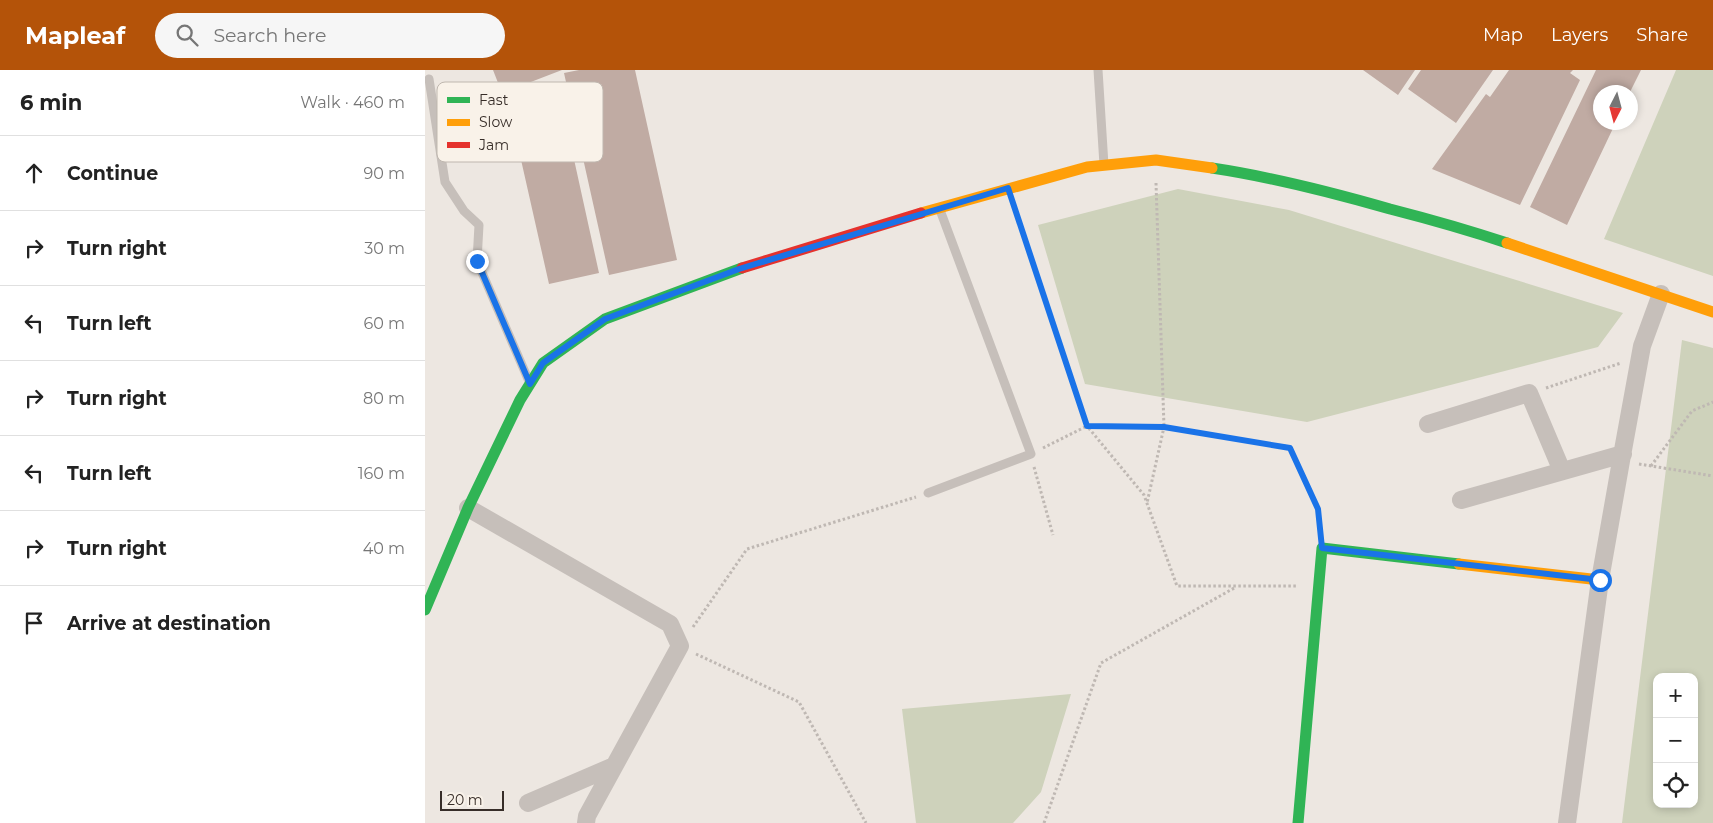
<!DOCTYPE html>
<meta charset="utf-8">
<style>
body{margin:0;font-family:Montserrat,sans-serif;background:#f6f6f6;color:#222}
.controls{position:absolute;right:15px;bottom:15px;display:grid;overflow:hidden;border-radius:10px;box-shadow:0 2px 8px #0003}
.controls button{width:45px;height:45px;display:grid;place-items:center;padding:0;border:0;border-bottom:1px solid #e0e0e0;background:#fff;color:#222;font:25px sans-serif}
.compass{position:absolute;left:1168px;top:15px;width:45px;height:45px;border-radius:50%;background:#fff;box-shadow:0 2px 8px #0003;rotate:186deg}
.scale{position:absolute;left:15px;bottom:12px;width:64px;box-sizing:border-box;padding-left:5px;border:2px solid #372d28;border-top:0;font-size:14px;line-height:18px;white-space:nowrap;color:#372d28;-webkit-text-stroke:4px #f9f2e9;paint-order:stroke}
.stop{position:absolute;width:15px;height:15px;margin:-11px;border:4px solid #1a73e8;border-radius:50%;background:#fff}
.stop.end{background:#1a73e8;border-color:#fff;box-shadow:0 1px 5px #0008}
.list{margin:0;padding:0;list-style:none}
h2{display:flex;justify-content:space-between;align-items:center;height:65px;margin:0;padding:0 20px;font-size:21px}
h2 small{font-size:16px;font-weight:400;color:#767676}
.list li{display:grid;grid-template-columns:32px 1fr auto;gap:15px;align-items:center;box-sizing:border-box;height:75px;padding:0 20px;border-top:1px solid #e0e0e0}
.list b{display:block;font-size:19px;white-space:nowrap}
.list em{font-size:16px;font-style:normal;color:#767676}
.icon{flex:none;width:28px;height:28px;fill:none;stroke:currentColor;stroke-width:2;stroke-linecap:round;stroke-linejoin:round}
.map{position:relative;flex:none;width:1288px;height:753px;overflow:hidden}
header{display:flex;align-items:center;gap:30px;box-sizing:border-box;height:70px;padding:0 25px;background:#b45309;color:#fff}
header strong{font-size:24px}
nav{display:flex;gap:28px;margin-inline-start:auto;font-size:18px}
.search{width:350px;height:45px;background:#f6f6f6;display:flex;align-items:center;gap:12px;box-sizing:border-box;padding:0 18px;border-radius:28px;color:#767676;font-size:19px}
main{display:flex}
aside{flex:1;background:#fff}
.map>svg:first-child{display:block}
.green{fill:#ced2bb;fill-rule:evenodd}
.building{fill:#c0aba3}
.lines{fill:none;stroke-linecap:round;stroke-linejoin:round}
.path{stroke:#bfb8b3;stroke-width:3;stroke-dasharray:2.5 2.5;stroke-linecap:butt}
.lane{stroke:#c6bfba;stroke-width:9}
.street{stroke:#c6bfba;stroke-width:18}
.fast{stroke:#30b455;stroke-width:11}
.slow{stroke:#ff9f0a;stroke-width:11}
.jam{stroke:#e5322d;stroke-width:11}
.route{stroke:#1a73e8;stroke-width:6}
.key{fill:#f9f2e9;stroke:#bfb7af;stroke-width:1}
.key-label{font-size:14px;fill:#372d28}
</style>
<header>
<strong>Mapleaf</strong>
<div class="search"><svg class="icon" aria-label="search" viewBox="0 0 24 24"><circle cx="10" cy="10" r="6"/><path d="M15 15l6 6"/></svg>Search here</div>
<nav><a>Map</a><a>Layers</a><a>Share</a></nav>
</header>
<main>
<aside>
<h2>6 min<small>Walk · 460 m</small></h2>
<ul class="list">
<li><svg class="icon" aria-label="ahead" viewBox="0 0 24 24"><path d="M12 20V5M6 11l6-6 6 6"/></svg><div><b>Continue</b></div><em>90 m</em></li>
<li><svg class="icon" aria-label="right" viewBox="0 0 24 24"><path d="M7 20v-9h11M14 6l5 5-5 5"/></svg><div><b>Turn right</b></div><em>30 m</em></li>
<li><svg class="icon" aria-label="left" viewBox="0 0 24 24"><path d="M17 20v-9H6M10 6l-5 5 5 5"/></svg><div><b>Turn left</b></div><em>60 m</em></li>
<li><svg class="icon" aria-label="right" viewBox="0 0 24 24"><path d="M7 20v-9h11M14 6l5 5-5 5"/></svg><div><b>Turn right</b></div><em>80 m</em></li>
<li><svg class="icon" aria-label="left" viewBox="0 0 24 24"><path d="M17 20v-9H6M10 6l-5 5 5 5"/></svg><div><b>Turn left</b></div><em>160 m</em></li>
<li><svg class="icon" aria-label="right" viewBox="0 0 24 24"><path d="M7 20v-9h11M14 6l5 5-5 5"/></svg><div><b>Turn right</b></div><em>40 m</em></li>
<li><svg class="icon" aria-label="arrive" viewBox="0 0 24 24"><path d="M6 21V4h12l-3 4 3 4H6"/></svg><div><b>Arrive at destination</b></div></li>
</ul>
</aside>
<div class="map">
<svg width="1288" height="753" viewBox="0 0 1288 753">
<rect width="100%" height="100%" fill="#ede7e1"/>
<path class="green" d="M1251,0H1288V206L1179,169Z
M753,119L864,140L1198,243L1173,277L882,352L660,314L613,155Z
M1257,270L1288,278V753H1197ZM1232,607H1269V734H1232Z
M646,624L616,722L588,753H491L477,639Z"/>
<path class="building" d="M68,0H137L77,23Z
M154,0H210L252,190L184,205L139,3Z
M938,0H990L973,25Z
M996,0H1068L1031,53L983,19Z
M1084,0H1148L1145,3L1155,10L1095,135L1007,99L1061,24L1065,27Z
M1171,0H1216L1205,22H1176V52H1191L1142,155L1105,137Z
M132,12L174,203L124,214L83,32Z"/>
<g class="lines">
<path class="path" d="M731,113L739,357L865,377L893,439L895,456
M591,140L662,356L719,425L752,516H871
M1121,318L1196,293
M618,378L662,356L739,357L722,433
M1214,394L1288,406
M1226,396L1267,341L1288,332
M609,397L628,465
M268,557L322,479L491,427
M271,584L374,632L441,753
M619,753L676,593L811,517"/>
<path class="lane" d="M673,0L679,95
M4,9L20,112L39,141L54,155L52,191L103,309
M503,423L606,384L515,140"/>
<path class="street" d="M1003,354L1104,323L1137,401
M1036,430L1198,384
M43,438L245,554L255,576L162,746L161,753
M103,733L189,696
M1142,753L1175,510L1196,391L1217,276L1236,224"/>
<path class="fast" d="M787,98C847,107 906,122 965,139C1004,149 1043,160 1082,173
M0,540L43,438L95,330L118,293L180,249L317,198
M873,753L897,478L1034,494"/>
<path class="slow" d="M496,143L662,97L731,90L787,98
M1082,173L1288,242
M1034,494L1175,510"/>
<path class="jam" d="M317,198L496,143"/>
</g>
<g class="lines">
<path class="route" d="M52,191L105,314L118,293L180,249L314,199L583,118L662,356L739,357L865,378L893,439L897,478L1175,510"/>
</g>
<rect x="12" y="12" width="166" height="80" rx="8" class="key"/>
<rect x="22" y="27" width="23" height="6" fill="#30b455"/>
<rect x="22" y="49" width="23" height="7" fill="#ff9f0a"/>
<rect x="22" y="72" width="23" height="6" fill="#e5322d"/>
<g class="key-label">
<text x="54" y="35">Fast</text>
<text x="54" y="57">Slow</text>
<text x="54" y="80">Jam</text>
</g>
</svg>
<div class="controls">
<button>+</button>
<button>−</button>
<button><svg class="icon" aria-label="locate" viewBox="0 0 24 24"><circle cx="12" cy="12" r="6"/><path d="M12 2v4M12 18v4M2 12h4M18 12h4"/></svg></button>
</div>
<svg class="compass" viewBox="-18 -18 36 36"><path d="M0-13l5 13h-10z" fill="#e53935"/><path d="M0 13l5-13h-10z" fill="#767676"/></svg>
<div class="scale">20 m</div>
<div class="stop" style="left:1175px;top:510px"></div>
<div class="stop end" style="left:52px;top:191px"></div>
</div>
</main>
